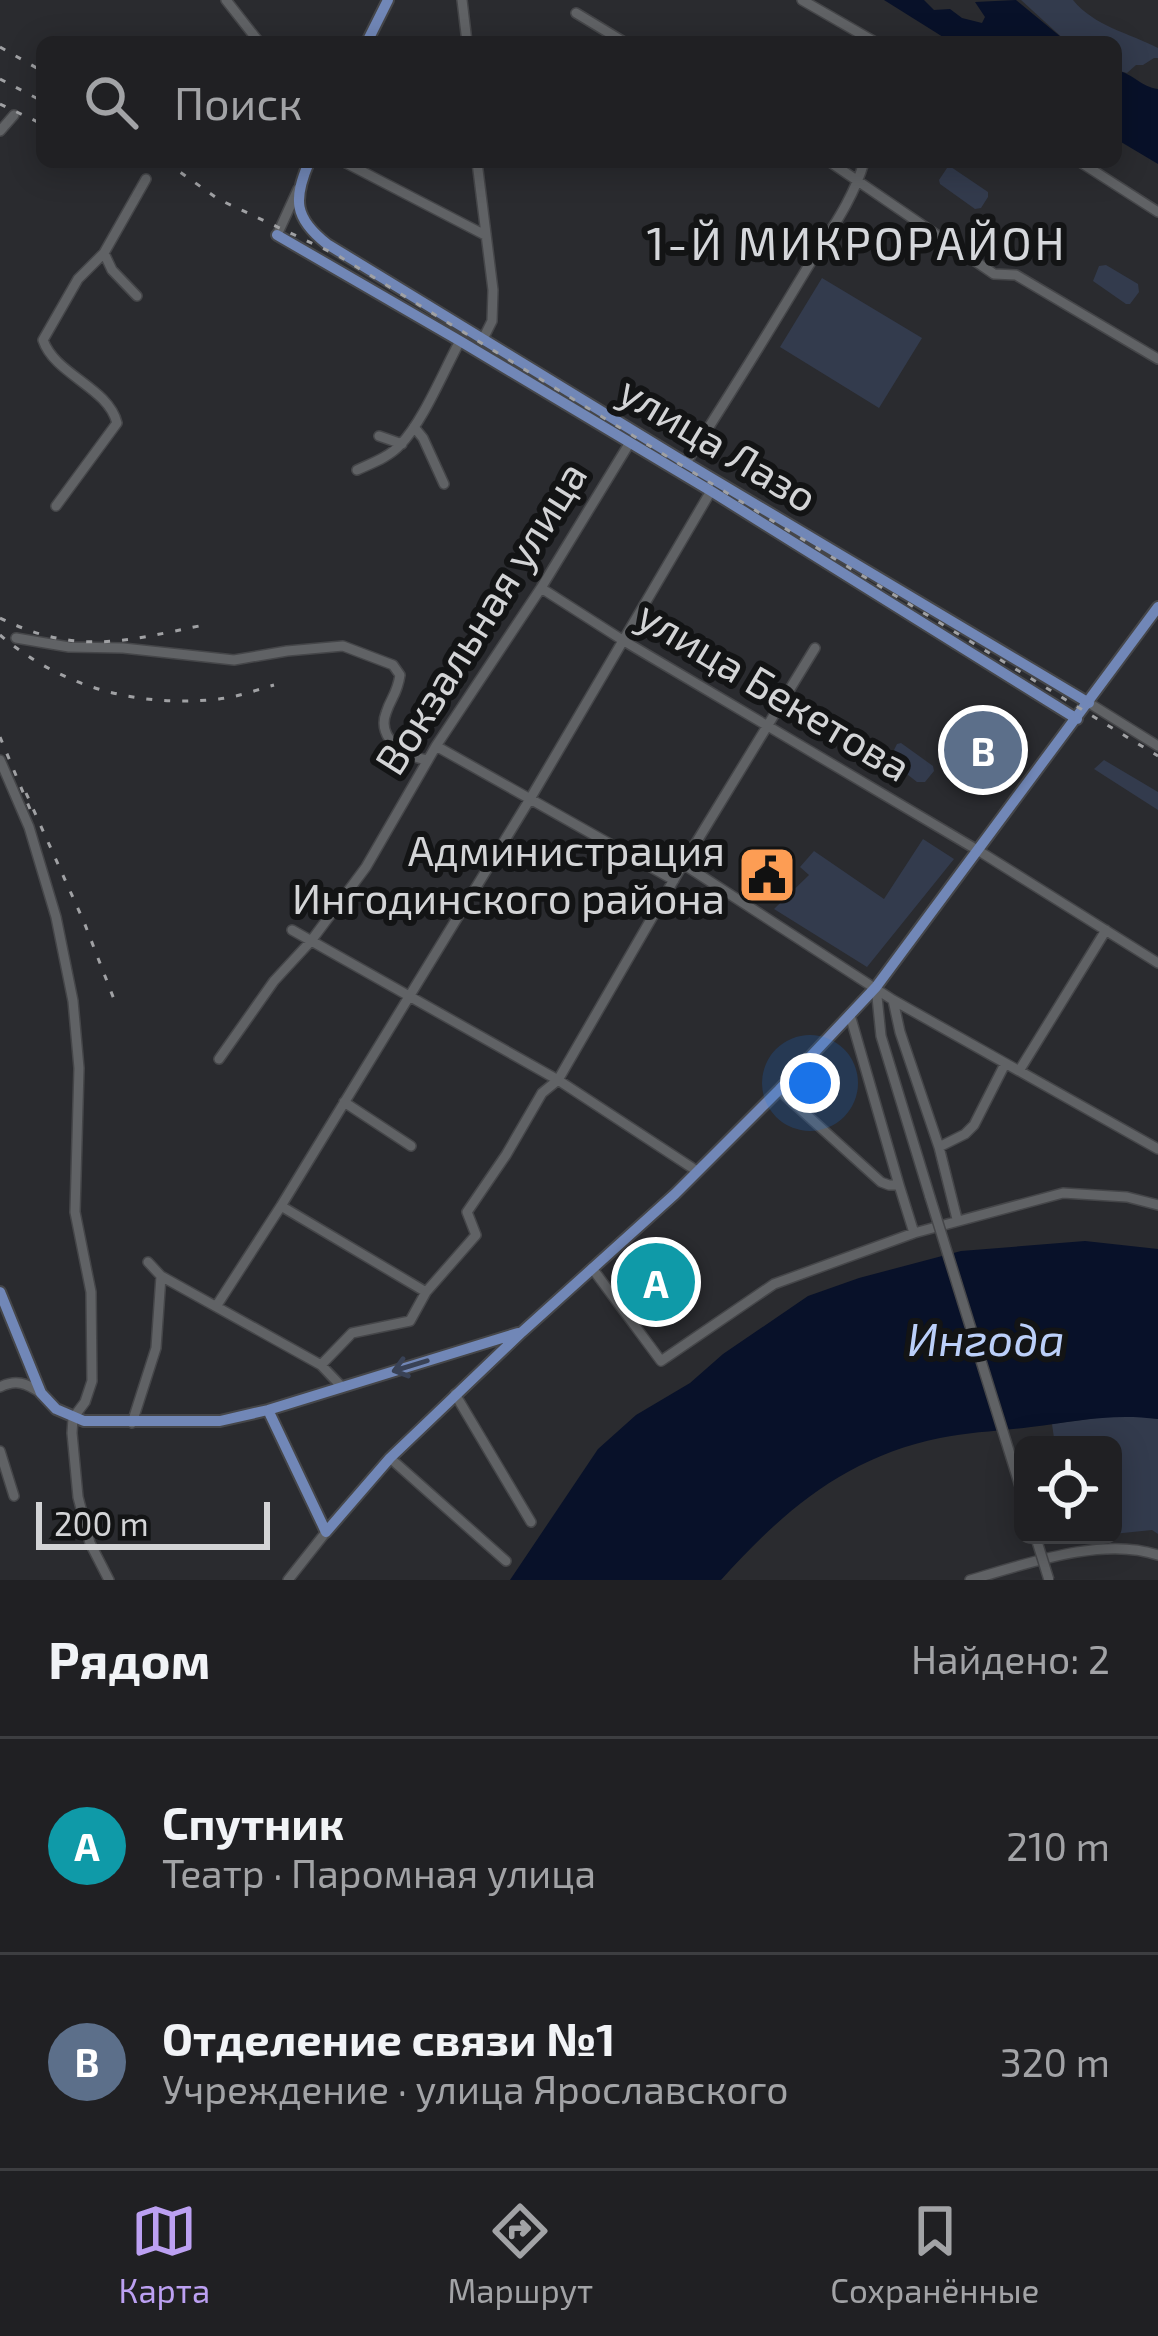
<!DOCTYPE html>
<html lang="ru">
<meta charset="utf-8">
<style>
body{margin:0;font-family:"Exo 2",sans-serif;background:#28282b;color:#f1f3f6}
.controls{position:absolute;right:36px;bottom:36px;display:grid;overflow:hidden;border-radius:18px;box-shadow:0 6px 30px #0003}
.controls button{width:108px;height:108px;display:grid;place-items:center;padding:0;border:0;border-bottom:3px solid #3d3e41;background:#202023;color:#f1f3f6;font:60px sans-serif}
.scale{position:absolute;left:36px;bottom:30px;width:234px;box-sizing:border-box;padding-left:12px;border:6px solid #d3d4d6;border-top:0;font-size:33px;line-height:42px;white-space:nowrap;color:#d3d4d6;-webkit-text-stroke:9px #131415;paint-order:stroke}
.you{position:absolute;left:810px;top:1083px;width:42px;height:42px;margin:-30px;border:9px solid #fff;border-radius:50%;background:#1a73e8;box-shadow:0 0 0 18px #1a73e833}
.badge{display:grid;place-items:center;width:78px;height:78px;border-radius:50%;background:#bca0f2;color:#fff;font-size:39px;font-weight:700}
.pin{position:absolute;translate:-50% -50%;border:6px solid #fff;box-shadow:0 3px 12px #0006}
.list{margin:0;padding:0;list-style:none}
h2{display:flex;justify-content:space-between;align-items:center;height:156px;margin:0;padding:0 48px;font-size:51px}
h2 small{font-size:39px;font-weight:400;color:#a2a3a6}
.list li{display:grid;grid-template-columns:78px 1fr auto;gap:36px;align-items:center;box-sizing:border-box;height:216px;padding:0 48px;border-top:3px solid #3d3e41}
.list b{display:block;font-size:45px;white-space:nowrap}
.list p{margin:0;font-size:39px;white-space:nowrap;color:#a2a3a6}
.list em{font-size:39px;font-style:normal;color:#a2a3a6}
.icon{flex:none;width:66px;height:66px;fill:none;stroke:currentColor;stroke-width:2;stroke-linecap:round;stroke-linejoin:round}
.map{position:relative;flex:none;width:1158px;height:1580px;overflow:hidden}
.search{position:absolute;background:#202023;box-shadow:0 6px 30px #0003;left:36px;right:36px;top:36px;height:132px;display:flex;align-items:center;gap:30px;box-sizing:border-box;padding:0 42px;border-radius:18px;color:#a2a3a6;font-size:45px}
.sheet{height:588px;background:#202023}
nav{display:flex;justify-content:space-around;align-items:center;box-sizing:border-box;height:168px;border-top:3px solid #3d3e41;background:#202023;font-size:33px;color:#a2a3a6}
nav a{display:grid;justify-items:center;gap:6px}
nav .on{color:#bca0f2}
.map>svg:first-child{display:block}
.green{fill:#333b4d}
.water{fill:#081129}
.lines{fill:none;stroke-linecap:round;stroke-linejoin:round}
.minor-casing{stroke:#454649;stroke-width:12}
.major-casing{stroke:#454649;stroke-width:14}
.minor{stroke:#606265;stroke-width:9}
.major{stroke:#7187b7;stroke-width:10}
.rail{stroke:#a0a1a4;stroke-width:3;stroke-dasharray:6 12;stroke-linecap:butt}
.minor-bridge-casing{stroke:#454649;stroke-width:12;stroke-linecap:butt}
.minor-bridge{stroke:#606265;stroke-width:9}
.oneway{stroke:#394256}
.labels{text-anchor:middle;stroke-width:12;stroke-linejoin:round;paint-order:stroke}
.street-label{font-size:42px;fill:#d3d4d6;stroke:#131415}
.poi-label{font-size:42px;fill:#d3d4d6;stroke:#131415;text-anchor:end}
.neighbourhood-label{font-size:45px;letter-spacing:3px;fill:#d5d7db;stroke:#131415}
.water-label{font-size:45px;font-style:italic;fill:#bbcff9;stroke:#131415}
</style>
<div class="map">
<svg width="1158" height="1580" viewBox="0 0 1158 1580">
<rect width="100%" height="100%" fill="#2a2b2f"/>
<path class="green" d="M1021,0H1073C1094,26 1129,33 1158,48V58H1154L1143,65H1136L1127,73L1116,70V42H1067Z
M951,167L988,192V197L981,208L975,209L940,184L939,180L947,168Z
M1106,265L1138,284L1139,292L1130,304H1126L1093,281L1099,266Z
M822,278L922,338L879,408L780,347Z
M901,743L933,766L934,771L925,782H917L889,760L897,744Z
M1104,760L1158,792V810L1094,769Z
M923,839L954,859L867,967L774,909L809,875L800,867L814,851L884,899Z
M1125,1414L1158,1419V1534L1152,1530L1113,1534V1445H1055L1052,1424Z"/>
<path class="water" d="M884,0H924L934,10L950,9L962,18L982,23L985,17L975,2L1016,0L1067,42H951Z
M1116,70C1134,74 1141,87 1158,89V164L1116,139Z
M1085,1241L1158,1249V1419C1113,1413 1076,1421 1031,1427C1000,1431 970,1432 940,1438C846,1457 783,1511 721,1580H510L598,1449L636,1415L690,1383L723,1354L808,1296L859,1278L961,1251Z"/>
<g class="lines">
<defs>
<path id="minor" d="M226,0L259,42
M462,0L467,42
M802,0L875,42
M576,13L624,42
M0,131L14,115
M344,162L485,235
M477,162L493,290L492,321L483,339
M830,162L994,274L1016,275L1158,359
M1080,162L1158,212
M277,235L298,189
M104,253L112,270L137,296
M414,427L423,438L444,484
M379,436L402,444
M686,463C727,399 767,335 806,270C827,235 853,201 864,162
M357,470C372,463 389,457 400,445C423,422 444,370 460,341
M56,506L117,423C108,387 55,375 43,340L78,279L104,253L146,179
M541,588L624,641L979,851L1158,963
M16,638L69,647L123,648L234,660L287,651L343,646L393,665L400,675C397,695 391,697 386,713C376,739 407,758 428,760
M1089,703L1158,746
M436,746L674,880
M0,760L29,827L56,917L73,1001L79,1068L75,1212L91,1292L92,1381L85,1402L73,1418L72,1433L78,1497L90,1543L109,1580
M683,864L893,1000L1158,1149
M292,930L558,1080L697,1171
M876,987L881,1036L930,1197
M893,1000L900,1032L939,1147L957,1219
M850,1015L899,1185
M219,1059L274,981L311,941L366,867L436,746L541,588L629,444
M1019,1071L1106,930
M779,1090L881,1182L889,1185H899L914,1233
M344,1102L411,1146
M939,1147L965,1134L974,1125L1005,1064
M281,1206L426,1292
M148,1262L161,1276L321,1365L342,1387
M592,1268L661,1361L774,1284L914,1233L1063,1193L1127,1197L1158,1205
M217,1305L281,1206L530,799L711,491
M321,1365L352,1333L410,1321L426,1292L476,1235L467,1212L506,1155L542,1093L558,1080L683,864L815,648
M0,1387C16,1379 26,1383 41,1393
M455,1394L531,1522
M132,1423L156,1348L161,1276
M0,1451L14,1496
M390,1458L506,1561
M288,1580L326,1532
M970,1580C1026,1564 1102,1536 1158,1555"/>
<path id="major" d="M367,42L388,0
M309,162C293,200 294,218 327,244L686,463L1089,703
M277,235L460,341L711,491L1077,719
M0,1292L41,1393L56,1409L84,1421H220L268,1410L518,1333
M268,1410L326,1532L390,1458L522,1332L675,1194L779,1090L876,987L1158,607"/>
</defs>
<use href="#minor" class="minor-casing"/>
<use href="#major" class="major-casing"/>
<use href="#minor" class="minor"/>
<use href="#major" class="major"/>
<path class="rail" d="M0,47L42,71
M0,79L42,101
M0,104L42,124
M166,162L218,199L337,255L1158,756
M0,618C77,656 125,641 204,625
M0,635C62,688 139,708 219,699C238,697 256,690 274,685
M0,737L30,809
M26,793L84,922L117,1007"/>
<defs>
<path id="minor-bridge" d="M930,1197L1023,1496
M1035,1535L1049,1580"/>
</defs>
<use href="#minor-bridge" class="minor-bridge-casing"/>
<use href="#minor-bridge" class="minor-bridge"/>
</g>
<defs><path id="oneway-shaft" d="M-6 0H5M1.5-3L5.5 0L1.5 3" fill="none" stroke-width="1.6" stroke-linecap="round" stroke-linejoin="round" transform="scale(3)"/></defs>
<use class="oneway" href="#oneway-shaft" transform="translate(410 1366) rotate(163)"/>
<defs>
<symbol id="civic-square" viewBox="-11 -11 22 22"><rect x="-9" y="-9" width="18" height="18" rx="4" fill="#fd9d54" stroke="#131415"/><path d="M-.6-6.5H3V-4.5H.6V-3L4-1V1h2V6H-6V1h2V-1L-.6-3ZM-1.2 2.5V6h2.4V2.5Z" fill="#111"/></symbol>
</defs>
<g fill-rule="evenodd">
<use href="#civic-square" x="734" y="842" width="66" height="66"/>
</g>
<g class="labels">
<g class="street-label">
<text transform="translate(718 444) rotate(31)" y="15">улица Лазо</text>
<text transform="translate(481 618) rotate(-58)" y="15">Вокзальная улица</text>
<text transform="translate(774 691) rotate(31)" y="15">улица Бекетова</text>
</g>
<g class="poi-label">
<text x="725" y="866">Администрация<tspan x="725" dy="48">Ингодинского района</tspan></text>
</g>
<g class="neighbourhood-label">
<text x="857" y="260">1-Й МИКРОРАЙОН</text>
</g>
<g class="water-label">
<text x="986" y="1356">Ингода</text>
</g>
</g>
</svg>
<div class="controls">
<button><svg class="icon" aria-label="locate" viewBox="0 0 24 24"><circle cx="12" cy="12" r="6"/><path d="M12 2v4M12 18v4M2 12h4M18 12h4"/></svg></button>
</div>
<div class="scale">200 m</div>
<div class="you"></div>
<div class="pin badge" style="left:656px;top:1282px;background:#0f9aa8">A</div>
<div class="pin badge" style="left:983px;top:750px;background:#5c6f8a">B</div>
<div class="search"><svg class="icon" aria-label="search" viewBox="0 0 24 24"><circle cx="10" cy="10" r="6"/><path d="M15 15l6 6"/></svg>Поиск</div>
</div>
<section class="sheet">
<h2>Рядом<small>Найдено: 2</small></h2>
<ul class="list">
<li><span class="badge" style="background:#0f9aa8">A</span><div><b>Спутник</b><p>Театр · Паромная улица</p></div><em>210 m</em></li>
<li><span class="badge" style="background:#5c6f8a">B</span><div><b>Отделение связи №1</b><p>Учреждение · улица Ярославского</p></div><em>320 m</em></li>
</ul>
</section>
<nav>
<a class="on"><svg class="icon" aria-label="map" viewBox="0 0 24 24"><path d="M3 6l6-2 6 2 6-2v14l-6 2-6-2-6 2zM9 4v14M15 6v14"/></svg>Карта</a>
<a><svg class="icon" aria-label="directions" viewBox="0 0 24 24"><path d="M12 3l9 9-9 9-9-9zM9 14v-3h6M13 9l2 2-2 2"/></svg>Маршрут</a>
<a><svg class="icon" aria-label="saved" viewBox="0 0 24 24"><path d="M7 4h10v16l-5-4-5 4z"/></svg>Сохранённые</a>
</nav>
